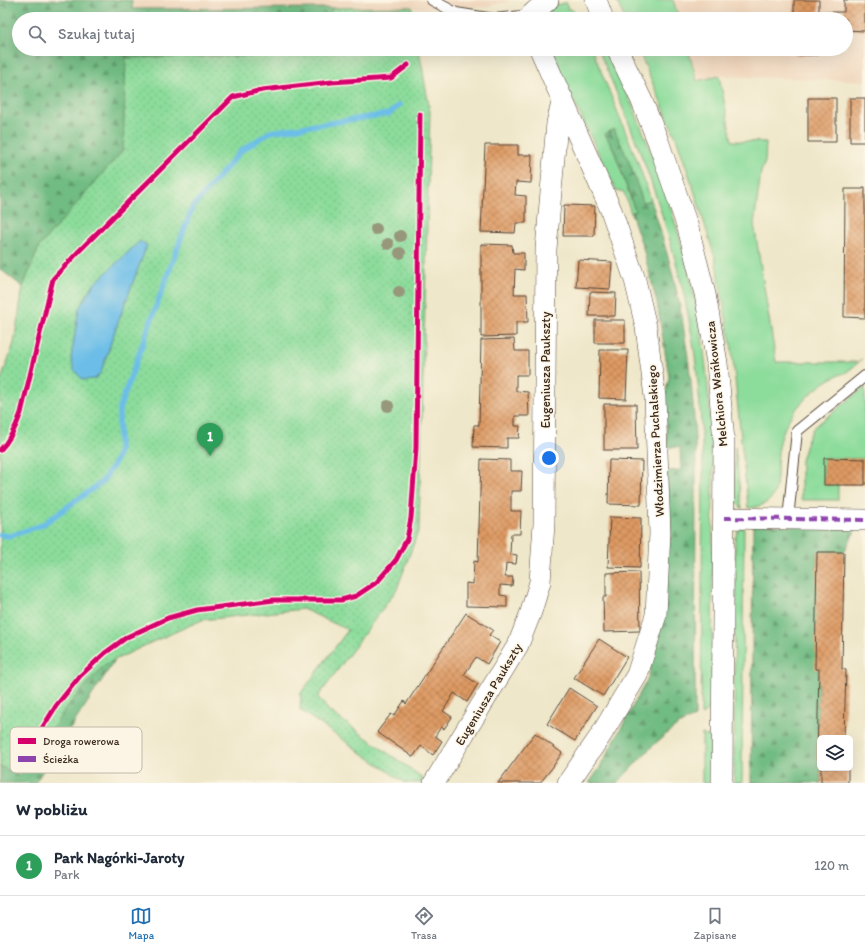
<!DOCTYPE html>
<html lang="pl">
<meta charset="utf-8">
<style>
body{margin:0;font-family:Itim,sans-serif;background:#f2f2f3;color:#1f2937}
.controls{position:absolute;right:12px;bottom:12px;display:grid;overflow:hidden;border-radius:6px;box-shadow:0 4px 16px #0002}
.controls button{width:36px;height:36px;display:grid;place-items:center;padding:0;border:0;border-bottom:1px solid #e0e1e3;background:#fff;color:#1f2937;font:20px sans-serif}
.you{position:absolute;left:549px;top:458px;width:14px;height:14px;margin:-10px;border:3px solid #fff;border-radius:50%;background:#1a73e8;box-shadow:0 0 0 6px #1a73e833}
.badge{display:grid;place-items:center;width:26px;height:26px;border-radius:50%;background:#1f6fb2;color:#fff;font-size:13px;font-weight:700}
.pin{position:absolute;translate:-50% -33px;filter:drop-shadow(0 1px 2px #0008)}
.pin::after{content:'';position:absolute;top:21px;width:14px;height:12px;background:inherit;clip-path:polygon(0 0,100% 0,50% 100%)}
.list{margin:0;padding:0;list-style:none}
h2{display:flex;justify-content:space-between;align-items:center;height:52px;margin:0;padding:0 16px;font-size:17px}
h2 small{font-size:13px;font-weight:400;color:#747a83}
.list li{display:grid;grid-template-columns:26px 1fr auto;gap:12px;align-items:center;box-sizing:border-box;height:60px;padding:0 16px;border-top:1px solid #e0e1e3}
.list b{display:block;font-size:15px;white-space:nowrap}
.list p{margin:0;font-size:13px;white-space:nowrap;color:#747a83}
.list em{font-size:13px;font-style:normal;color:#747a83}
.icon{flex:none;width:22px;height:22px;fill:none;stroke:currentColor;stroke-width:2;stroke-linecap:round;stroke-linejoin:round}
.map{position:relative;flex:none;width:865px;height:783px;overflow:hidden}
.search{position:absolute;background:#fff;box-shadow:0 4px 16px #0002;left:12px;right:12px;top:12px;height:44px;display:flex;align-items:center;gap:10px;box-sizing:border-box;padding:0 14px;border-radius:22px;color:#747a83;font-size:15px}
.sheet{height:112px;background:#fff}
nav{display:flex;justify-content:space-around;align-items:center;box-sizing:border-box;height:56px;border-top:1px solid #e0e1e3;background:#fff;font-size:11px;color:#747a83}
nav a{display:grid;justify-items:center;gap:2px}
nav .on{color:#1f6fb2}
.map>svg:first-child{display:block}
.built{fill:#f0d6bc}
.green{fill:#8cdc9b;stroke:#64835c}
.forest{fill:url(#forest-firs);stroke:#567350}
.park{fill:url(#park-dots);stroke:#64835c}
.water{fill:#6cbee8;stroke:#547483}
.lines{fill:none;stroke-linecap:round;stroke-linejoin:round}
.stream{stroke:#6cbee8;stroke-width:5.5}
.building{fill:url(#building-cross-hatch)}
.service-casing{stroke:#564638;stroke-width:12}
.minor-casing{stroke:#564638;stroke-width:22}
.service{stroke:#fff;stroke-width:10}
.minor{stroke:#fff;stroke-width:21}
.quiet{stroke:#8e44ad;stroke-width:4;stroke-dasharray:8 4;stroke-linecap:butt}
.cycleway-casing{stroke:#fcf5e5;stroke-width:8}
.cycleway{stroke:#d6006c;stroke-width:5}
.tree{fill:#97977c}
.labels{text-anchor:middle;stroke-width:3;stroke-linejoin:round;paint-order:stroke}
.street-label{font-size:13px;fill:#3b2a1e;stroke:#fcf5e5}
.key{fill:#fcf5e5;stroke:#c2b8a9;stroke-width:1}
.key-label{font-size:11px;fill:#3b2a1e}
</style>
<div class="map">
<svg width="865" height="783" viewBox="0 0 865 783">
<defs>
<pattern id="forest-firs" width="22" height="20" patternUnits="userSpaceOnUse"><rect width="22" height="20" fill="#71bc83"/><path d="M5 1l3.5 6h-7zM16 11l3.5 6h-7z" fill="#5e996b"/></pattern>
<pattern id="park-dots" width="8" height="8" patternUnits="userSpaceOnUse"><rect width="8" height="8" fill="#8cdc9b"/><path d="M2 2h.1M6 6h.1" fill="none" stroke="#7abd85" stroke-width="1.8" stroke-linecap="round"/></pattern>
<pattern id="building-cross-hatch" width="8" height="8" patternUnits="userSpaceOnUse"><rect width="8" height="8" fill="#de9a63"/><path d="M0 0l8 8M0 8l8-8" fill="none" stroke="#b57e51"/></pattern>
</defs>
<rect width="100%" height="100%" fill="#fcf5e5"/>
<filter id="ink" filterUnits="userSpaceOnUse"><feTurbulence type="fractalNoise" baseFrequency=".025" numOctaves="2"/><feDisplacementMap in="SourceGraphic" scale="8" xChannelSelector="R" yChannelSelector="G"/><feConvolveMatrix kernelMatrix="1 2 1 2 8 2 1 2 1" color-interpolation-filters="sRGB"/></filter>
<filter id="wash" filterUnits="userSpaceOnUse"><feTurbulence type="fractalNoise" baseFrequency=".012" numOctaves="4" result="noise"/><feDisplacementMap in="SourceGraphic" scale="16" xChannelSelector="R" yChannelSelector="G"/><feGaussianBlur stdDeviation="0.9" result="paint"/><feColorMatrix in="noise" values="0 0 0 0 0 0 0 0 0 0 0 0 0 0 0 0 0 1.4 0 .05"/><feComposite in="paint" operator="in"/></filter>
<g filter="url(#wash)">
<rect width="100%" height="100%" fill="#efe7c9"/>
<path class="built" d="M132,0H511L486,7L271,9H132Z
M673,0H865V81L719,76L697,81L688,49H846V19H679Z"/>
<path class="green" d="M616,0H673L679,19H625Z
M564,3H567V8C574,10 577,13 579,19H541L552,7Z
M549,49H592L637,160L651,200L643,203L629,162L606,134L614,150L635,211L631,213L624,192L616,190Z
M598,49H604C614,69 625,89 634,109C657,165 677,222 691,281C706,341 710,403 713,464L712,705L706,713L701,715L703,465C701,422 699,378 692,336C675,235 638,142 598,49Z
M638,49H688L697,81L719,76L732,141L766,142L765,162L761,172L754,224L776,362H857L862,359C857,364 851,369 845,373C842,374 837,375 834,377C816,386 790,411 784,430C781,437 779,445 778,453C775,478 784,504 750,508L748,507L732,350L715,258L695,193L677,140Z
M865,387V459L824,458V485H838V500H801V460L807,441L813,428Z
M735,447L742,509L735,500L734,492Z
M744,526L742,783H734L735,538L739,529Z
M702,734L711,738V783H702Z"/>
<path class="forest" d="M0,0H132V9L333,8L327,19H19V49H310L307,55L126,58L123,150L39,247L23,287L0,269Z
M614,129L629,162L643,202L651,200C665,245 679,291 685,338C692,380 695,423 696,465L695,717C667,726 638,762 617,783H589L599,769L648,678L663,616L667,471L681,470L680,447H667L665,395L669,377L657,303L643,248L631,213L635,211L614,150L605,134Z
M753,524L856,529L844,552H817L819,669L817,758L820,759L821,783H751Z
M115,660L35,783H0V766L20,776L66,708L104,665Z"/>
<path class="park" d="M412,7L414,19H327L333,8Z
M310,49H419L430,112L419,529L397,589L318,697L329,711L423,778L421,783H405L300,710L301,693L348,630L303,609L202,620L148,644L104,665L66,708L20,776L0,766V383L14,343L23,287L39,247L123,150L126,58L306,55Z"/>
<path class="water" d="M140,241L147,245L116,328L101,372L95,379L83,380L74,370L71,358L79,308L93,285Z"/>
<g class="lines">
<path class="stream" d="M0,535L10,536L42,525L102,482L114,464L119,452V409L192,208L241,151L270,132L389,114L399,105"/>
</g>
<g id="blocks">
<path class="building" d="M794,0H819V12H844V0H865V31L846,30V19H791V13H794Z
M795,49H819V55H795Z
M808,98H836V142H808Z
M850,98H865V142H850Z
M485,145H518V155H532L531,183L516,182L515,195L526,196V223H516L515,233L481,232Z
M863,187H865V318L844,317L845,189H863Z
M564,205L595,206L594,236H563Z
M481,244L512,245L513,253H524V270L515,269L514,294H527L528,322H516V336L481,337Z
M578,260L612,262L610,289L576,287Z
M590,292L616,293L615,316H589Z
M595,320H625V343H595Z
M514,339L515,351H528V375H516V391L528,392L529,416H515V426H520L519,438H507V448L473,447L474,425H479L481,340Z
M600,350H628L626,399L599,398Z
M604,404H636L637,450H604Z
M824,458L865,459V485H824Z
M481,459L510,460V471H522L521,491H511V511H521L520,534H511L510,554L517,555L516,564L506,563L505,577H513L512,586L500,585V595L507,596V607L466,606V583L473,584L474,561L478,562Z
M609,460L642,461L641,505L608,504Z
M610,517L641,518L640,568L608,567Z
M817,552H844L842,669L846,670L844,738H820V759H817L819,669H815Z
M639,572L640,631L604,632L603,597H606V573Z
M466,613L493,630L489,635L500,642L487,664L476,657L464,675L478,684L467,702L454,693L450,700L443,711L452,717L444,729L441,727L435,736L442,741L433,755L421,746L413,757L377,732L391,714L394,716L404,701L406,704Z
M599,639L627,657L603,696L574,678Z
M569,688L597,706L575,741L547,724Z
M535,733L562,753L552,768L540,783H498Z
M821,768H848V783H821Z"/>
</g>
</g>
<g filter="url(#ink)">
<use href="#blocks" fill-opacity="0" stroke="#564638" stroke-width="1"/>
<g class="lines">
<defs>
<path id="service" d="M432,0L456,13L494,19L531,15
M788,519L797,431L865,376"/>
<path id="minor" d="M596,0L603,19
M532,19L531,15L548,0
M540,49L611,210L635,280L646,327L655,397L660,533L656,615L637,675L601,735L568,783
M617,49L641,99L658,141L688,228L705,294L717,363L724,441L722,783
M724,518L865,520
M434,783L518,645L531,612L540,582L544,524L546,249L557,123L563,99"/>
</defs>
<use href="#service" class="service-casing"/>
<use href="#minor" class="minor-casing"/>
<use href="#service" class="service"/>
<use href="#minor" class="minor"/>
<path class="quiet" d="M724,518L865,520"/>
<defs>
<path id="cycleway" d="M0,450C10,440 16,427 21,413L53,279L79,251L233,97L262,90L332,82L391,78L408,65
M24,757L56,706L80,676L105,653L127,637L168,618L197,610L274,600H341L356,596L377,582L396,560L407,539L411,518L416,448L420,114"/>
</defs>
<use href="#cycleway" class="cycleway-casing"/>
<use href="#cycleway" class="cycleway"/>
</g>
<g class="tree">
<circle cx="376" cy="229" r="6"/>
<circle cx="400" cy="236" r="6"/>
<circle cx="388" cy="244" r="6"/>
<circle cx="400" cy="253" r="6"/>
<circle cx="399" cy="292" r="6"/>
<circle cx="388" cy="406" r="6"/>
</g>
</g>
<g class="labels">
<g class="street-label">
<text transform="translate(545 370) rotate(-90)" y="5">Eugeniusza Paukszty</text>
<text transform="translate(716 384) rotate(-96)" y="5">Melchiora Wańkowicza</text>
<text transform="translate(655 441) rotate(-93)" y="5">Włodzimierza Puchalskiego</text>
<text transform="translate(488 694) rotate(-59)" y="5">Eugeniusza Paukszty</text>
</g>
</g>
<rect x="10" y="727" width="132" height="46" rx="6" class="key"/>
<rect x="18" y="738" width="18" height="6" fill="#d6006c"/>
<rect x="18" y="756" width="18" height="6" fill="#8e44ad"/>
<g class="key-label">
<text x="43" y="745">Droga rowerowa</text>
<text x="43" y="763">Ścieżka</text>
</g>
</svg>
<div class="controls">
<button><svg class="icon" aria-label="layers" viewBox="0 0 24 24"><path d="M12 4l9 5-9 5-9-5zM3 14l9 5 9-5"/></svg></button>
</div>
<div class="you"></div>
<div class="pin badge" style="left:210px;top:456px;background:#2e9e5b">1</div>
<div class="search"><svg class="icon" aria-label="search" viewBox="0 0 24 24"><circle cx="10" cy="10" r="6"/><path d="M15 15l6 6"/></svg>Szukaj tutaj</div>
</div>
<section class="sheet">
<h2>W pobliżu<small></small></h2>
<ul class="list">
<li><span class="badge" style="background:#2e9e5b">1</span><div><b>Park Nagórki-Jaroty</b><p>Park</p></div><em>120 m</em></li>
</ul>
</section>
<nav>
<a class="on"><svg class="icon" aria-label="map" viewBox="0 0 24 24"><path d="M3 6l6-2 6 2 6-2v14l-6 2-6-2-6 2zM9 4v14M15 6v14"/></svg>Mapa</a>
<a><svg class="icon" aria-label="directions" viewBox="0 0 24 24"><path d="M12 3l9 9-9 9-9-9zM9 14v-3h6M13 9l2 2-2 2"/></svg>Trasa</a>
<a><svg class="icon" aria-label="saved" viewBox="0 0 24 24"><path d="M7 4h10v16l-5-4-5 4z"/></svg>Zapisane</a>
</nav>
